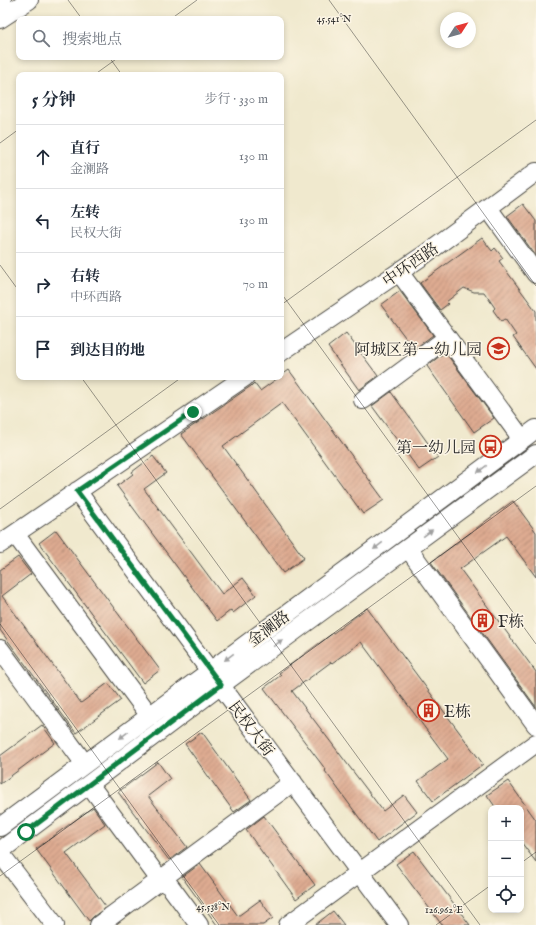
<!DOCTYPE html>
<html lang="zh">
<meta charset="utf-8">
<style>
body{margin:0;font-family:"IM FELL English","Noto Serif SC",serif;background:#f6f6f7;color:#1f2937}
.controls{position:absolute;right:12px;bottom:12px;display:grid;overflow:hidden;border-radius:8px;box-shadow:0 2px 6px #0003}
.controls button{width:36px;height:36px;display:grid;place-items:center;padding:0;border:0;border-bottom:1px solid #e0e1e3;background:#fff;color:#1f2937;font:20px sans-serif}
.compass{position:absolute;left:440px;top:12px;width:36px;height:36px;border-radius:50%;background:#fff;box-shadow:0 2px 6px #0003;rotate:54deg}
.stop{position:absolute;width:12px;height:12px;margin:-9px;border:3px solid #0b8043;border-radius:50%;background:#fff}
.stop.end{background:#0b8043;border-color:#fff;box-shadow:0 1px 4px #0008}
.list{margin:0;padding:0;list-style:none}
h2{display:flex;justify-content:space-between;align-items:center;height:52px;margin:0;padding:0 16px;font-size:17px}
h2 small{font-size:13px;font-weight:400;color:#747a83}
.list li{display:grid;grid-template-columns:26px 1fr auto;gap:12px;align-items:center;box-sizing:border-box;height:64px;padding:0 16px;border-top:1px solid #e0e1e3}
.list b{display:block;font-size:15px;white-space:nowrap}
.list p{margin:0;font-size:13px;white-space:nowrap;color:#747a83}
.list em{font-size:13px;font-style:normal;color:#747a83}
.icon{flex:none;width:22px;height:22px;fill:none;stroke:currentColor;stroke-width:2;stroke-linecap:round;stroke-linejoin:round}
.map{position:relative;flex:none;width:536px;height:925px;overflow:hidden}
.search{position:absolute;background:#fff;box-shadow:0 2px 6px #0003;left:16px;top:16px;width:268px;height:44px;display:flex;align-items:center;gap:10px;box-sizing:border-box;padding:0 14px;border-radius:8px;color:#747a83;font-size:15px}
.panel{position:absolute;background:#fff;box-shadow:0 2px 6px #0003;left:16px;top:72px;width:268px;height:308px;border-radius:8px}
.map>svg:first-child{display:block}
.building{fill:url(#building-hatch)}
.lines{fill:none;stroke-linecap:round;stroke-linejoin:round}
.minor-casing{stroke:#494843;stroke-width:20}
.minor{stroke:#fff;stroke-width:18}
.oneway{fill:#a0a0a0}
.route{stroke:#0b8043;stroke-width:5}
.ticks{fill:none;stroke:#2b2b2b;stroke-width:1;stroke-opacity:0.45}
.labels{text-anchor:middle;stroke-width:3;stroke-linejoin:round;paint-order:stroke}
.street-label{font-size:16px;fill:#2b2b2b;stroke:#fcf5e5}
.poi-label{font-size:16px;fill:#2b2b2b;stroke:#fcf5e5;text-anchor:end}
.ticks-label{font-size:10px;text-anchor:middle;fill:#2b2b2b;stroke:#fcf5e5;stroke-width:3;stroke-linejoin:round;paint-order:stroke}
</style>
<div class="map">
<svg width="536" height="925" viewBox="0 0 536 925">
<defs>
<pattern id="building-hatch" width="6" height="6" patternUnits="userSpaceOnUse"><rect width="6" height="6" fill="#deab91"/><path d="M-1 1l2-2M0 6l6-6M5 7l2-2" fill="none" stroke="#b48b77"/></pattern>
</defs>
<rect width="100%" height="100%" fill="#fcf5e5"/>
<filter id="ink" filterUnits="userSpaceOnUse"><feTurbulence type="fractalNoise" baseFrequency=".025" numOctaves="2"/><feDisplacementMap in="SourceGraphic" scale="8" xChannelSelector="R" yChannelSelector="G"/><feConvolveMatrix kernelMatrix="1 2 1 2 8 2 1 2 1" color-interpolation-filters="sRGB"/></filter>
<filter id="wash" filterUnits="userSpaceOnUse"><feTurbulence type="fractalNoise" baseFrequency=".012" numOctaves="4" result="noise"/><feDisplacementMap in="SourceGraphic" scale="16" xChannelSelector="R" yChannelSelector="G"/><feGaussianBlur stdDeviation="0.9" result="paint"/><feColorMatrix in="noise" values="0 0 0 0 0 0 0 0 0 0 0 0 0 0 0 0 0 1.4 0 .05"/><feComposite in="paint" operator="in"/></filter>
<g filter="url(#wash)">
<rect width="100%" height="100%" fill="#f0e9ce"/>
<g id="blocks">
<path class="building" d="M523,204L536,221V256L507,216Z
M482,238L492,251L495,248L503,258L499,261L536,311V369L513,337L516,335L505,319L501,321L493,310L495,308L484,292H474L464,288L446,302L448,304L440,310L420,283Z
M400,291L433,335L414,349L381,305Z
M346,333L378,376L359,390L328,347Z
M445,352L494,418L474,432L427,366Z
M289,370L384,500L363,514L282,403L223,446L304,558L283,573L181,434L251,386L254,383L260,391Z
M391,392L438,457L419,470L372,406Z
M153,456L166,473L144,489L222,594L243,578L256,595L233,613L231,610L217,621L117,486L133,474L132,472Z
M513,501L536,532V577L506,536L460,569L536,672V707L431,562Z
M56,530L160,670L143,683L39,543Z
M18,557L31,574L2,596L81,703L108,683L121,700L76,733L0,630V570Z
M367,608L483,764L433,801L418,781L448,759L361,642L332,663L331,662L292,691L383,811L404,795L417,812L377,842L325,771L326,770L264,688L281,675L279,673Z
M42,725L55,743L0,784V756Z
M202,732L251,800L234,812L185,744Z
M158,762L170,779L148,796L187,847L169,860L118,792Z
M508,781L536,820V862L521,842V808H496L487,795Z
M93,807L105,824L66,853L106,907L93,917L89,921L36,849Z
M264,816L315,885L296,899L246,830Z
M414,851L470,925H442L396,864Z
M200,864L238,916L260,900L273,918L263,925H217L182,877Z
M333,911L344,925H315Z"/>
</g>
</g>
<g filter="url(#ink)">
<use href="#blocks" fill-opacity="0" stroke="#494843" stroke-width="1"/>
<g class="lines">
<defs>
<path id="minor" d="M0,1L2,0
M0,19L29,0
M488,208L536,274
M399,272L522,439
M281,352L424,255L536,172
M363,400L447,338
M77,491L210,671L399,925
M15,534L150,716
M0,544L245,377
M408,548L536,725
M0,649L85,764
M89,784L160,880L170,886L199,925
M0,827L536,429
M0,851L221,685L536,454
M0,853L55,925
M99,925L293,782
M288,925L536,743"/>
</defs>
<use href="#minor" class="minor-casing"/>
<use href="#minor" class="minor"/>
</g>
<defs><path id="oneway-solid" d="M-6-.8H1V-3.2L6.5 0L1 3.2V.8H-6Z"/></defs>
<g class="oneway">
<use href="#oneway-solid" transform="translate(482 469) rotate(143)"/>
<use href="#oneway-solid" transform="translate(428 533) rotate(-36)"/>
<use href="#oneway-solid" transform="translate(378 546) rotate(143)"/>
<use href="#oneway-solid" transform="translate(278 643) rotate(-36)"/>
<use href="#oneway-solid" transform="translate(229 657) rotate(143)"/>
<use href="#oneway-solid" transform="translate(124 735) rotate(143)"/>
</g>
</g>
<g class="lines" filter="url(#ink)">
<path class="route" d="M26,832L221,685L77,491L193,412"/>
</g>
<path class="ticks" d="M68,0L82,19M329,0L536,286M171,19L197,0M109,57L122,75M94,75L119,57M0,143L19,129M0,265L19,291M281,293L536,644M281,305L536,120M81,377L480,925M0,509L182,377M0,624L219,925M521,863L536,852M0,876L536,486M436,925L491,885"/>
<defs>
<symbol id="school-ring" viewBox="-11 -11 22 22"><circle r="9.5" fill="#fcf5e5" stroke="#c8321e" stroke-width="1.5"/><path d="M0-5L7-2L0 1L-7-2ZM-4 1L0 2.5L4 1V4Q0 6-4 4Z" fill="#c8321e"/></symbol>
<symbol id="bus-ring" viewBox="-11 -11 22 22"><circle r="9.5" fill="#fcf5e5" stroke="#c8321e" stroke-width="1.5"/><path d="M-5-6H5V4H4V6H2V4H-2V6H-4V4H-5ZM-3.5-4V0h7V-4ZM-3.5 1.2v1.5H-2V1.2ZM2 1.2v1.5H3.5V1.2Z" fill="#c8321e"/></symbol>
<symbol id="building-ring" viewBox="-11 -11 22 22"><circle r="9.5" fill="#fcf5e5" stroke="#c8321e" stroke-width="1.5"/><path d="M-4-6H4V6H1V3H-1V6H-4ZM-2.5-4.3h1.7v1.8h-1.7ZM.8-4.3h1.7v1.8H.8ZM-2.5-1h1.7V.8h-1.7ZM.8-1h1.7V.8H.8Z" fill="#c8321e"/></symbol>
</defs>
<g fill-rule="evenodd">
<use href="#school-ring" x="486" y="336" width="25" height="25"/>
<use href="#bus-ring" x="478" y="434" width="25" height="25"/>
<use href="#building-ring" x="470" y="608" width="25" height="25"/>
<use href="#building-ring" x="416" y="698" width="25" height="25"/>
</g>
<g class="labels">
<g class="street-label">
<text transform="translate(410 264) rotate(-35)" y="6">中环西路</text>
<text transform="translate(268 628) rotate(-37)" y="6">金澜路</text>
<text transform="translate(252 728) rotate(53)" y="6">民权大街</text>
</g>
<g class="poi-label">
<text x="482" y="355">阿城区第一幼儿园</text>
<text x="476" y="453">第一幼儿园</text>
<text x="498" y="627" text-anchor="start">F栋</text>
<text x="444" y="717" text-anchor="start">E栋</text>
</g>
</g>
<g class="ticks-label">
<text x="334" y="22">45.541°N</text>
<text x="213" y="910">45.538°N</text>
<text x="444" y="913">126.962°E</text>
</g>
</svg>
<div class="controls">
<button>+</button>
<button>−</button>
<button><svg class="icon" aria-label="locate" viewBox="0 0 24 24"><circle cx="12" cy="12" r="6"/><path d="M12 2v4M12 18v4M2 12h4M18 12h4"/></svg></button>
</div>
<svg class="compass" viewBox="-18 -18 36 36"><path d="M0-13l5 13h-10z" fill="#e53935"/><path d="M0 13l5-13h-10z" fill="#747a83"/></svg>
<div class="stop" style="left:26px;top:832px"></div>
<div class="stop end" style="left:193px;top:412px"></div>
<div class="search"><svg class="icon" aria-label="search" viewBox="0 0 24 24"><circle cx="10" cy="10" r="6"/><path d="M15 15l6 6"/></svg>搜索地点</div>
<section class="panel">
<h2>5 分钟<small>步行 · 330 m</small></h2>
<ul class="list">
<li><svg class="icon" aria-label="ahead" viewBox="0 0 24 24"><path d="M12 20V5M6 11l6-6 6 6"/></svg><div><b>直行</b><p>金澜路</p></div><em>130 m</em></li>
<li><svg class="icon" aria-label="left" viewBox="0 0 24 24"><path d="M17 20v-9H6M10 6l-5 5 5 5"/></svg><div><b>左转</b><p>民权大街</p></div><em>130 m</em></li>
<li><svg class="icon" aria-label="right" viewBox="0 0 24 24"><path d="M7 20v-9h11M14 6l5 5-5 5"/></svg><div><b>右转</b><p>中环西路</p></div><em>70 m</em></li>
<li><svg class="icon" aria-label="arrive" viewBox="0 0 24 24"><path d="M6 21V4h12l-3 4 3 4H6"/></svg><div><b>到达目的地</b></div></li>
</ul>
</section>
</div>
